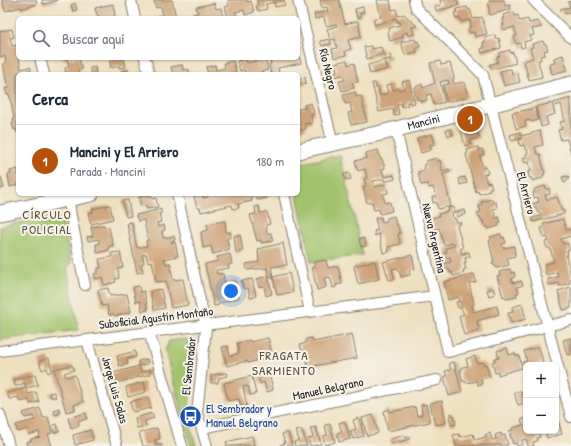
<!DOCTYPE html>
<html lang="es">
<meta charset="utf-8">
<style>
body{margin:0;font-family:"Patrick Hand",sans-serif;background:#f6f6f7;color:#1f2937}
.controls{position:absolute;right:12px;bottom:12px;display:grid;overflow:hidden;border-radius:6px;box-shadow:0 1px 3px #0004}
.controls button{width:36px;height:36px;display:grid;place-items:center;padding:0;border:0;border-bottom:1px solid #e0e1e3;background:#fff;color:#1f2937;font:20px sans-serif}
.you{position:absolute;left:231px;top:291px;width:14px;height:14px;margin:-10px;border:3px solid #fff;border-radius:50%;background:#1a73e8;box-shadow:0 0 0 6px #1a73e833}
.badge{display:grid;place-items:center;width:26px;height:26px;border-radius:50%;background:#b45309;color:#fff;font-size:13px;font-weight:700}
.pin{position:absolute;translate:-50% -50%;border:2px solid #fff;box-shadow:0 1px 4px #0006}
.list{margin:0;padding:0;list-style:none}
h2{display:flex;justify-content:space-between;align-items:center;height:52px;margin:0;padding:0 16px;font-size:17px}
h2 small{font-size:13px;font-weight:400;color:#747a83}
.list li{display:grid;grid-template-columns:26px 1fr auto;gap:12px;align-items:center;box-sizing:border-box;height:72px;padding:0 16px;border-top:1px solid #e0e1e3}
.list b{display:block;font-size:15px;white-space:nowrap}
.list p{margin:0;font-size:13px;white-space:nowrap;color:#747a83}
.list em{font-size:13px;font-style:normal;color:#747a83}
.icon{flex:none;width:22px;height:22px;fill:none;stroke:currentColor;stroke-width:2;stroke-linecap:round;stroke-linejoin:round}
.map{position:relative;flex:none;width:571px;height:446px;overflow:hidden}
.search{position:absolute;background:#fff;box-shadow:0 1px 3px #0004;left:16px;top:16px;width:284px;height:44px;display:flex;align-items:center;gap:10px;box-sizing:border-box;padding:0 14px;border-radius:6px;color:#747a83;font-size:15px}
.panel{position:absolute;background:#fff;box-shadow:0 1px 3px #0004;left:16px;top:72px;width:284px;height:124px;border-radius:6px}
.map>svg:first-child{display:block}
.green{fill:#a0c26c;stroke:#5e6f44}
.building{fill:#cca278}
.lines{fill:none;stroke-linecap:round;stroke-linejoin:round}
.street-casing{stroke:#857e6e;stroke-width:12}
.secondary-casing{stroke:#857e6e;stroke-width:17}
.street{stroke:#fff;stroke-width:10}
.secondary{stroke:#fff;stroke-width:15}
.labels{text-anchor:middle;stroke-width:4;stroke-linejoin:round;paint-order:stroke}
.street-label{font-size:12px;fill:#1c1c1c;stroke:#f7f3e8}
.transit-label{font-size:12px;fill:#164399;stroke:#f7f3e8;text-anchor:start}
.neighbourhood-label{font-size:13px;letter-spacing:1px;fill:#5a4b3c;stroke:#f7f3e8}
</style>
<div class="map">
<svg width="571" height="446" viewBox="0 0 571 446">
<rect width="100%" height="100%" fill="#f7f3e8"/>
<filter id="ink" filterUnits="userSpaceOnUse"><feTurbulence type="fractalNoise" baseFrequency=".025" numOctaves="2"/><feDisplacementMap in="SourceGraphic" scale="8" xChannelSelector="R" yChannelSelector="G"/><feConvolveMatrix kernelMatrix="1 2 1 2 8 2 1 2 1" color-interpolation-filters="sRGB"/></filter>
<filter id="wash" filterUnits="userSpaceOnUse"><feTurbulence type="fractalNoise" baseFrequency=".012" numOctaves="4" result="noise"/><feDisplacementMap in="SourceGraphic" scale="16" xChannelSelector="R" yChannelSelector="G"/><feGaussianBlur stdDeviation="0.9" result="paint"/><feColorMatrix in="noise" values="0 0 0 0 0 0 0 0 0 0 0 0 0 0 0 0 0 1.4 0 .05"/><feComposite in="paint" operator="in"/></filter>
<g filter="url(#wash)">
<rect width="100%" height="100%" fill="#eedfbf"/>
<path class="green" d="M340,155L363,255L311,262L297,194H298V164Z
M54,215L62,220L71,263L67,269L79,330L0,340V227Z
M186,339L194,347L188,417L196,446H191L165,351L169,341Z"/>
<g id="blocks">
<path class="building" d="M2,0H36L37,4L21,9V7L5,11Z
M42,0H57V1L43,4Z
M154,0H172L176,17L159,18L158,16L163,15L161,7L156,8Z
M231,0H247V2L251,1L254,12L245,15L244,10L235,12L237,16L228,18L225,7L229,6L228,1Z
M257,0H284L285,5L275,7L274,2L266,4L267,9L258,11L256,6L258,5Z
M320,0H339L345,24L358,21L361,37L348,40L351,49L345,51L346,55L334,58L332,49L337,48L335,39L330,40L331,44L322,46L320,41L330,39L327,29L337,26L336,24L326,26L324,17L315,19L314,14L328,11L327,7L322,8Z
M377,0H390L392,10L396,9L398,16L404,14L417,26L412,27L414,34L408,36L407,32L402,34L403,37L390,41L388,31L390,30L389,28L400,25L399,21L397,22L396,18L375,25L373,19L381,17Z
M440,0H457L459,5L436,11L435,6L441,5Z
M489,0H504L505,6L510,5L511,9L490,15L488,4L490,3Z
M571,1V12L565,14L560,9L570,7L568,2Z
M75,3L77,10L73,11L71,5Z
M214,3L216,9L221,8L223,18H194L193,14L198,13L196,7Z
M113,4L115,16L109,18H99L98,15H97L95,8Z
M363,7L364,12L360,13L361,17L357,18L355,9Z
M467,7L468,10L470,9L473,19L482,17L487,34L475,37L474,32L470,33L468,28L471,27L470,20L461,22L460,18L456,19L454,13H457L456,9Z
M514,12L515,16L518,15L519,21L528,19L529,23L537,21L542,27L532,29L534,35L530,36L531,40L524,42L525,47L521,48L520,43L516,44L514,36H517L514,27L504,30L502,25H504L502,19L504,18L503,15Z
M12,29L14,37L10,38L12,46L16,45L21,69L30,67L31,70L17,73V133V129L14,130L12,123H14L13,118H14L12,107L9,94L7,95L5,88H10L9,85H7L3,63H6L5,56L0,57V31Z
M495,35L496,39L499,38L501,48L482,53L481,49L484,48L483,42H485V38Z
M415,39L416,42L418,41L420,47L416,48L417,52L405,55L401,42Z
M543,41L544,44H546L548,50L544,51L545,55L540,56L541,60H538L542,77L529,80L524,61L533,58L530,48L533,47L532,44Z
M371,46L372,49L381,47L383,54L367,59L364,47Z
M510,50V53L513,52L516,63L493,69L489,65L498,62L497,57L500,56L499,53Z
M298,51L301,63L278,68L279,73L271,74L269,64H271L270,58H298Z
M390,54L391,59L385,60L384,55Z
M563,55L567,70L552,74L550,64L555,63L554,58Z
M62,58H79L82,69L78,70L79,74H66L65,68L69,67L67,59L63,60Z
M109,58H124L126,67L119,68V66L111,68Z
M246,58L247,63L256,61V58H265L268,70L253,74H246L245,70L240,71L237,61Z
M347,60L348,65L354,63L358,82L352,83L354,88L342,91L339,81L345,80L343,75L329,78L328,74L337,71L335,63Z
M385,60L388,69L370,74L368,65Z
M233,61L236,72L231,73L232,74H208L206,67L215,65L216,70L225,68L224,63Z
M440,61L441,65L450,63L454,78L453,79L454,84L464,82L468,97L447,102L443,85L449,84L448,80L440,82L445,102L434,105L431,94L426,95L427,100L421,102L420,99L417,100L414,88L422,84L423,88L435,83L430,63Z
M182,65L183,70L188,69L190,74H173L171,67Z
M95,67L96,74H91L90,68Z
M511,69L512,74L517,72L520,82L504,86L500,71Z
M128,70L129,74H122L121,71Z
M305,77L306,83L298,86V79Z
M409,80L415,103L410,104V102H407L408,105L402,107L401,103L397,104L399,114L394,116L393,109L379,112L372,83H375L376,88L378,87L380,96L388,93L386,85L391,84L393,90L398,89L399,90L404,89L402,82Z
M355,92L356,97L361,96L367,122L351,125L348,113L352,112L350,103L345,104L343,95Z
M571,98V153L567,139L561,140L558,130L562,129L560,122L565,121L561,104L555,106L554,103Z
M311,103L314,114L311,115L312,123L305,124L306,129L298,131V109L305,108L304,105Z
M552,103L555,114L546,117L548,125L541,127L536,107Z
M535,108L538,120L531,122L530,120L525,121L526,126L516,129L512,113Z
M475,123L479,138L470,140L471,144L465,146L460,127Z
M451,129L453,135L448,136L446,130Z
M540,131L543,145L535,147L537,154H540L545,174L543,175V178L532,181V178H529L528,172L531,171L529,162L525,163L523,158L526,157V154L528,153L527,149H525L524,145L520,146L519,140L522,139L521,138L512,141L510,135L520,132L521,136Z
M432,134L435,144L430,145L431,150L421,153L417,138Z
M478,147L479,150L482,149L484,155L480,156L482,165L484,168L486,167L488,173L484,174L487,183L490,182L492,188H489L490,191L479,194L478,191L476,192L466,154L468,153L467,150Z
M378,150L380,159H382L385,168L382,169L384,177L394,175L395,179L385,182L384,179L373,181L375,187L386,184L388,193L383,194L385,203L390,202L392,211L380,214L379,209L374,210L372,202L367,203L363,187L366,186L364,179L367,178L365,169L358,171L355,161L367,158L366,153Z
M436,158L437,161L440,160L442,171L449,169L450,172L443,174L451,206L438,209L436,202L433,203L432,197L436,196L433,187L429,188L428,184L421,185L418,172L425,170L424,164H426V161Z
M18,169V185L10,187L8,175L11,174L10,171Z
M349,173L351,179L345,180L344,174Z
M568,176L569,178L566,182L564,183L562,177Z
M0,177H1L4,188L0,189Z
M465,177L467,183L460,185L459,178Z
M545,186L546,189H549L550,194L545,195L547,200L557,197L562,211H564V214L533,222L532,218L541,216V213H538L536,208L530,209L528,205L539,202L538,197L534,198L533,192H535L534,189Z
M207,194H253L254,196L251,197L252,201L238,204L239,208L233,209L232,205L201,212L200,208H197L194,196L203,195V198L208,197Z
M256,194H266L267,198L257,200Z
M151,195L152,199L156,198L158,207L147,209L146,205L141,206L139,197Z
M492,199L493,203L496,202L497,208L493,209L496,218L499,217L501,223L498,224L499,226L488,229L487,226L485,227L483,221H482L480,217H479L477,213L481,212L479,206L482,205L481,202Z
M128,200L131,216L126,217L122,201Z
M110,205L113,219L91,224L88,213L93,212L92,209Z
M259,206L260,213L267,212L270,224L266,225L267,233H271L273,241L261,243V240L257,241L250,215L256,214L255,207Z
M454,207L455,212L452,213L453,219L455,218L457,223L460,222L461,224L457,225L463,248L460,249L462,254L469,252L470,257L465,258L466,263H464L466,269L463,270L464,273L453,276L452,272L450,273L448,267L443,269L442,264L451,262L450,257L446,258L444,252H447L446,248L454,246V243L444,245L439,228L432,229L429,219L439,216L438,214L449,211L448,208Z
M161,209V214H159L161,222L157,223L158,227L164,225L165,230L162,231L163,238L174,236L175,240L171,241V243L175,242L178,256L164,259L166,264L170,263L173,280L183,279L188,305L171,308L166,281L156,282L152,261L148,262L146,254L142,255L144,263L141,264L143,272L137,273L127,223L132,222L137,248L147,246L146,241H148L144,220L138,221L136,215Z
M465,210L466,214L457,217L456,212Z
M394,216L396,225L397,224L400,234H398L400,244L388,247L389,252L383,253L379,234L375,236L374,231L378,230L375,218L381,217L382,222L387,221V218Z
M563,219L566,230L570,229L571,232V236L561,239L563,244L568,243L569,250L567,251L568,255H566L571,276V279L569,280L570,283L559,286V283L549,285L548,279L558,277L557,272L546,275L544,264L554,262L550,248H547L545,242L549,241L548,237L544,238L541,228L544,227L543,224Z
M225,221L226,233L230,232L231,237L227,238L229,250L213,254L211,246L203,248L201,232L208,230L207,224Z
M104,225L105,228L109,227L113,246H109V250L97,253L96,244H99V239L88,241L87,237L93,236L91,227Z
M501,234L502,238L504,237L506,243L502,244L503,248L514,246L515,256L507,258L509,265L496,268L495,265H493L492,262H494L489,241L491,240L490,237Z
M240,235L243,251L236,253L234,236Z
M364,238L366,246L361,247L359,239Z
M283,243L287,265L271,267L273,277L269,278L267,268L247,270L246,264L259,262L258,249Z
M120,252L123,267L118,269L119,278L115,279L116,282L104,285L102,277L96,279L94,274L98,273V268H101L99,259L112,257L111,253Z
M230,254L232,264L228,265L229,268L216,270L217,274H223L225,283L236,281L239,298L219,303V305L214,306L205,264L218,261L217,257Z
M412,255L415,269L409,270L410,275L401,277L398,268L392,269L395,279L389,280L383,262Z
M326,260L328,268L338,266L342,284L336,285V287L333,288L330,277L324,278L326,287L317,290L312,267H315L314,262Z
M375,261L379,279L358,284L354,266Z
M510,269L511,273L514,272L515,277L511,279L513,283L521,281L523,285L517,287L519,293H516L517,297L506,299L505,296L503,297L497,276L500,275L499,272Z
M289,273L293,292L277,295L273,277Z
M474,274L476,282L469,283L474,304L472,305L473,312L497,306L499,314L477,321L479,331L464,335L459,316L464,314L461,308H458L456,302L460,301L459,297L448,300L444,282Z
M268,276L272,294L266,296L264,286L259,287L257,279Z
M252,279L256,296L250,298L248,288L243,289L241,281Z
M139,286L140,292L144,291L148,310L142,311L140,301L136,302L133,287Z
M571,287V308L563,310L558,291Z
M108,288L110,296L127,294L131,312L115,316L114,314L109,315L107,305L102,306L98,290Z
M493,288L495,294L489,296L487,290Z
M161,289L165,308L154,310L150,291Z
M522,304L526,319L511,323L508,313L513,312L512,307Z
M352,334L357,358L308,367L305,351H302L300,345L306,343V339L312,338L313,342Z
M268,338L272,356L248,363L247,361L227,366L222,347L228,346L230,356L239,353L237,343L250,340V342Z
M571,338V354L567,355L563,340Z
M539,347L543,362L533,365H526V370L523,362L527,361L524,351Z
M507,348L509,355L515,353L516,356L519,355L522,368L498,375V372L495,373L492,362L495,361L494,359L499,358L497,351Z
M135,351L136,357L127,359L128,364L119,366L117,356Z
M475,356L477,363L483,362V365L486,364L490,377L481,379L482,384L478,385L477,381L466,383L465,381H462L460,370H462V367L468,366L466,359Z
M49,358L52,371L48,373L47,368L42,370L39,361Z
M147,359L148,364L139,366L141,372L150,369L151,374L112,384L110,374L139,366L138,361Z
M454,362L462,392L449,396L444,377L447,376L445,371L451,370L449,363Z
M72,365L74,370L64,373L66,377L75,375L83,402L74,405L75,410L66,412L54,369Z
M269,372L273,390L267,392L264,382L260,384L258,375Z
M226,373L227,376L219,378L218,383H211V375Z
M32,375H35L38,385L26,388L25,383L15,386L14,380Z
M252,376L256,394L250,395L248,386L243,387L247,406L241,407L239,399L228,401L224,383Z
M144,382L146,392L128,397L126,387Z
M26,388L28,394L36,392L39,402L30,404L29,400L20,402L18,397L9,399L7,393Z
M521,391L523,397H526V403L518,405L514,392Z
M54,392L56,397L53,398L52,396L50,397L49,393Z
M148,397L151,408L133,412L130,402Z
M442,401L446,423L435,425L430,403Z
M426,404L430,422L388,431L384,411L389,409L390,412L415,407L417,416L422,415L421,405Z
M40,408L43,418L48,417L52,433L48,434L52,446H27L26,442L31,441V439L40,437L39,432L29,435L28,429L18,432L16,425L35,420L34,416L25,418L23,413Z
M59,408L60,413L55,415L53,410Z
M86,413L87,419L78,421L79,426L71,428L68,418Z
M152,413L154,418L145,421L146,426L137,428L135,418Z
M452,413V416L454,415L456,424L451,425L449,417L451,416L450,414Z
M373,415L378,433L367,436L362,418Z
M359,418L364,436L353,439L350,431L356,429L353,420Z
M526,418V431H538L540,437L537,438V441L533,442L534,446H528L526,439L522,440L523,444L517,446L516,443L513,444L509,431L513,430L512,428L523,425L521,420Z
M558,419L562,434L547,438L545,431H556V420Z
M345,421L350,439L339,442L337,433L342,432L339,423Z
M57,424L59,431L54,433L52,426Z
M330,424L335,442L325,445L323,436L327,435L325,425Z
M316,427L321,444L310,446L308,439L313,437L310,428Z
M157,428L160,439L155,440L156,445L161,444L162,446H143L139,433Z
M91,430L93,440L75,445L73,435Z
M302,430L307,446H295L294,442L299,440L296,431Z
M288,432L292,446H280V445L285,443L282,434Z
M490,433L492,440L496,439L495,435L501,433L502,436L505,435L508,445L456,446L453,435L459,434L460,437L473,434L475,440L486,437L485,435Z
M405,435L406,438L409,437L410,439L391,444L390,439Z
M252,436L254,445L227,446L226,442Z"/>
</g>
</g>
<g filter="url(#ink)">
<use href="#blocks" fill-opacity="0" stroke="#857e6e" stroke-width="1"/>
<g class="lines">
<defs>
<path id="street" d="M131,0L135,18
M298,0L333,144
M414,0L416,8L483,75L571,417
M533,0L571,38
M40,58L44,74
M145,58L149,74
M396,130L448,352L571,320
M68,194L71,216L85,285
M177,194L206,328L197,413L207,446
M284,194L310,312
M149,332L182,446
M87,340L117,446
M0,351L435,296
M0,414L9,446
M202,428L437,380"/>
<g id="secondary">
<path id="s1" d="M298,151L381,133L571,84"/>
<path d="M0,213L91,194"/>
</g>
</defs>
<use href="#street" class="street-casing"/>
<use href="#secondary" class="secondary-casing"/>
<use href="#street" class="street"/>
<use href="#secondary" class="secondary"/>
</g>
</g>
<defs>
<symbol id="bus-disc" viewBox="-11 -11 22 22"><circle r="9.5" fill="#1a4fb4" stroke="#f7f3e8"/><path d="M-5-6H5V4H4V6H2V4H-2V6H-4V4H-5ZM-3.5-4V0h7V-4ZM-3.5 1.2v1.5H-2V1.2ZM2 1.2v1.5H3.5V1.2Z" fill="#fff"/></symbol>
</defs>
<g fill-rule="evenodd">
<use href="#bus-disc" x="178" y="404" width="25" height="25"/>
</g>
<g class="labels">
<g class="street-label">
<text transform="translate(328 69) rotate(76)" y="4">Río Negro</text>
<text dy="4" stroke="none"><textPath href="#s1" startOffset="129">Mancini</textPath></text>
<text transform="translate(526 193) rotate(75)" y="4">El Arriero</text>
<text transform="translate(434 238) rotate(77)" y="4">Nueva Argentina</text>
<text transform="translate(156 318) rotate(-7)" y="4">Suboficial Agustín Montaño</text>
<text transform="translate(189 366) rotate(-84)" y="4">El Sembrador</text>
<text transform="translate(328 389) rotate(-12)" y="4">Manuel Belgrano</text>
<text transform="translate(115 390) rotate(74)" y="4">Jorge Luis Salas</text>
</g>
<g class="transit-label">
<text x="206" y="413">El Sembrador y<tspan x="206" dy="14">Manuel Belgrano</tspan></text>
</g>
<g class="neighbourhood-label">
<text x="47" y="219">CÍRCULO<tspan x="47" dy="15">POLICIAL</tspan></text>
<text x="284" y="360">FRAGATA<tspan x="284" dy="15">SARMIENTO</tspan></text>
</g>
</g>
</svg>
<div class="controls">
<button>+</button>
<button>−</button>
</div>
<div class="you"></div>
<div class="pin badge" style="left:470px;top:119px">1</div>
<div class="search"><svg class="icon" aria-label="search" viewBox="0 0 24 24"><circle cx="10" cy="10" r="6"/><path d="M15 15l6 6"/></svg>Buscar aquí</div>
<section class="panel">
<h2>Cerca<small></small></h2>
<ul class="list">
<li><span class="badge">1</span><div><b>Mancini y El Arriero</b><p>Parada · Mancini</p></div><em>180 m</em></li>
</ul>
</section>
</div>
